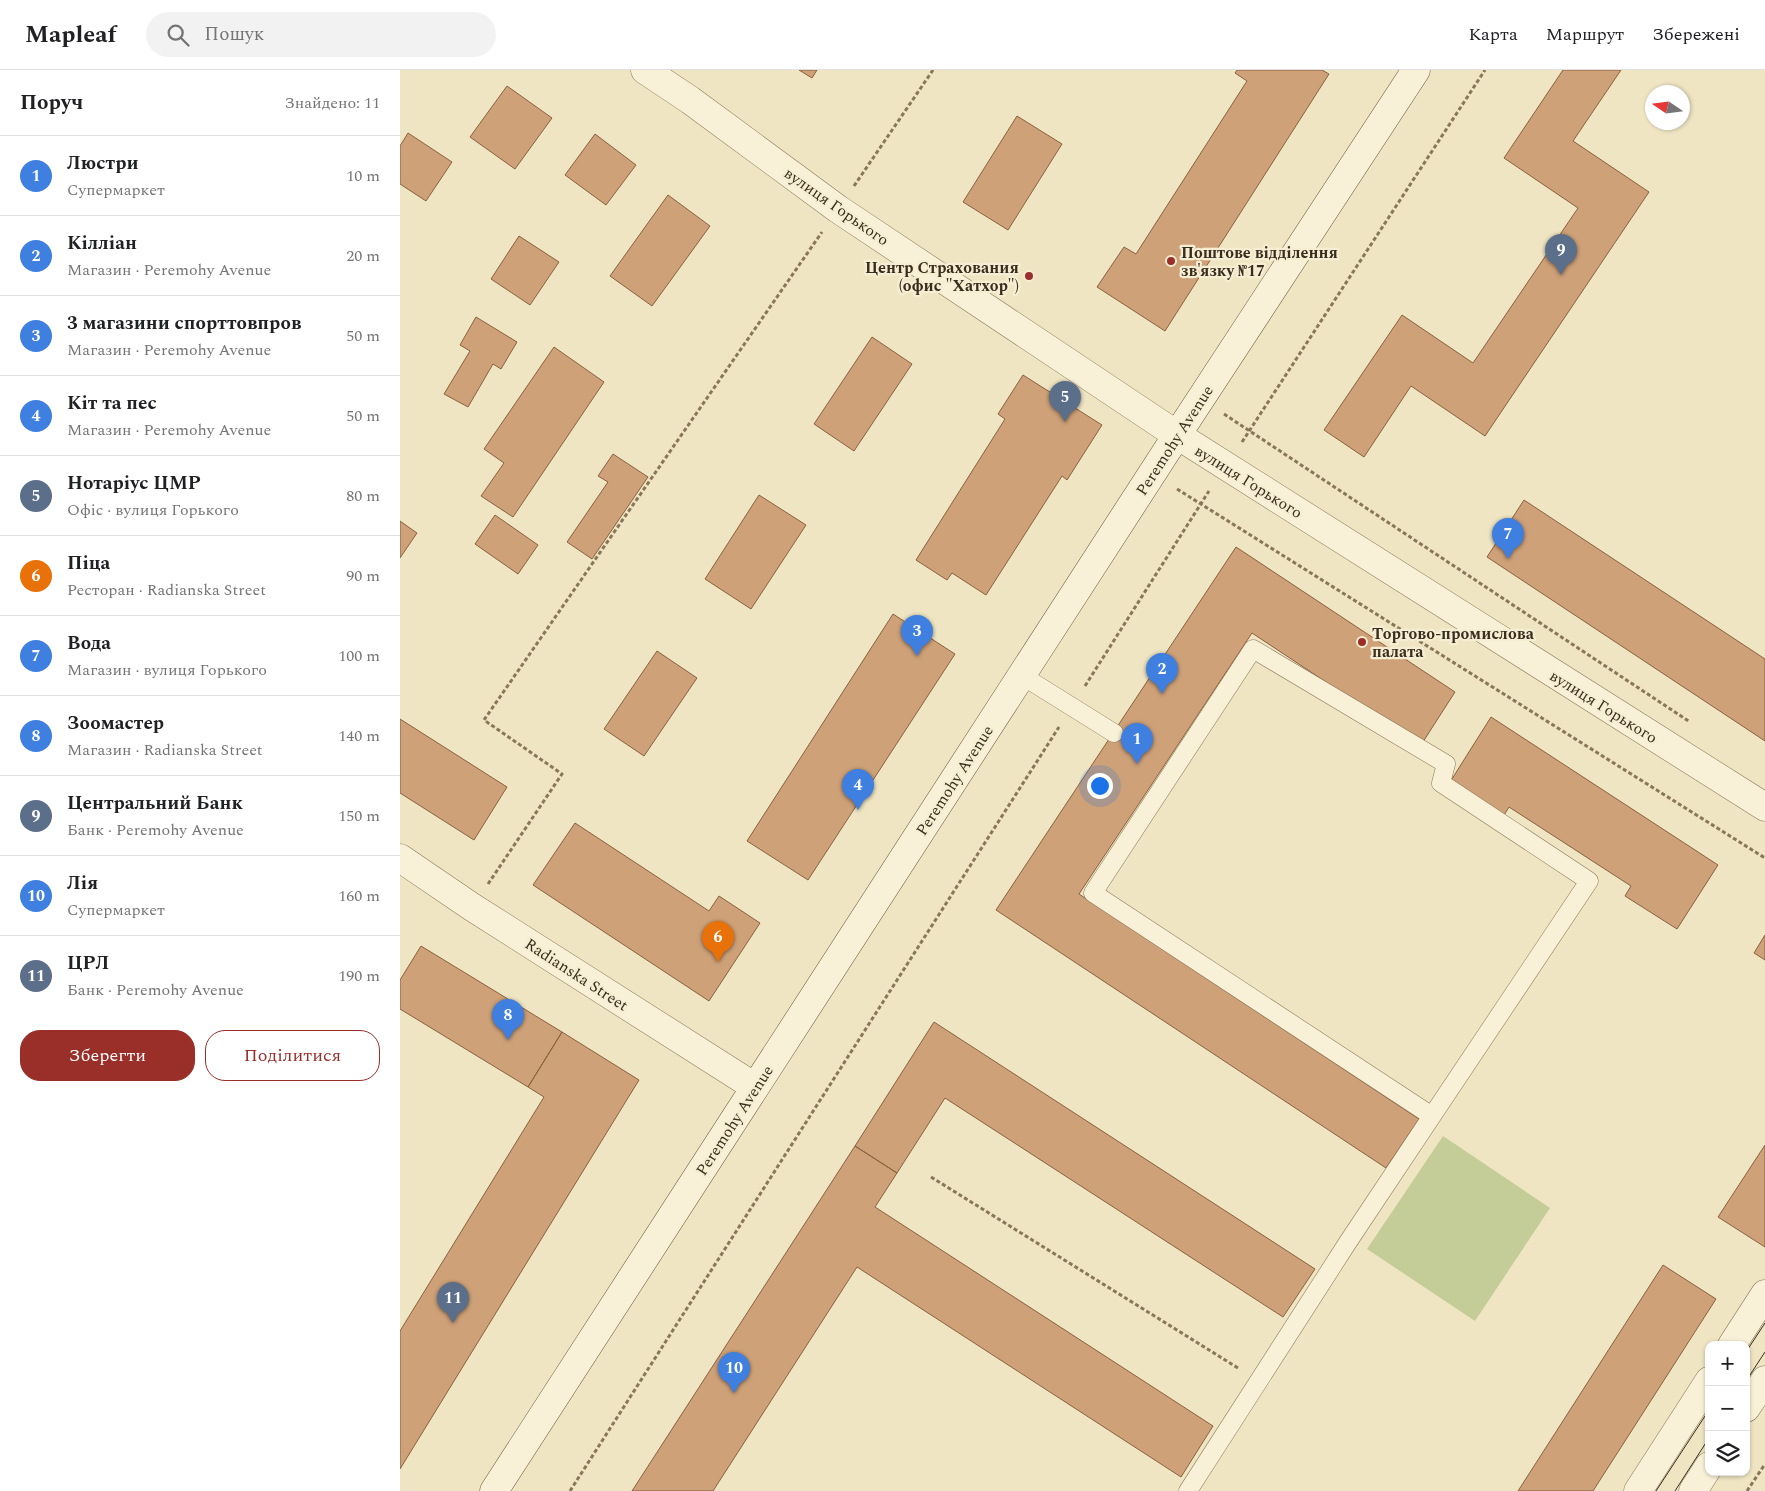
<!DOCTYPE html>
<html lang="uk">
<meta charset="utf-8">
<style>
body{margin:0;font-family:Spectral,serif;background:#f2f2f2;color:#202124}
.controls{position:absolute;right:15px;bottom:15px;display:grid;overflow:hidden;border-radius:10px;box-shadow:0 1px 4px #0004}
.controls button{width:45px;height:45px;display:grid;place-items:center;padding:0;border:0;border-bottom:1px solid #e0e0e0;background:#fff;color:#202124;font:25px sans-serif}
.compass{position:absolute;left:1245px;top:15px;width:45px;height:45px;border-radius:50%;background:#fff;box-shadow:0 1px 4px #0004;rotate:283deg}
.you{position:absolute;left:699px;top:715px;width:18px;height:18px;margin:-12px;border:4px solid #fff;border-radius:50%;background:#1a73e8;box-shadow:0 0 0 8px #1a73e833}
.badge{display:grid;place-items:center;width:32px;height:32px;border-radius:50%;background:#9a2e28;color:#fff;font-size:16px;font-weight:700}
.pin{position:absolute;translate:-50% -41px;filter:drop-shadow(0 1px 2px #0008)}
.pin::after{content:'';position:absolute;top:26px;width:18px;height:15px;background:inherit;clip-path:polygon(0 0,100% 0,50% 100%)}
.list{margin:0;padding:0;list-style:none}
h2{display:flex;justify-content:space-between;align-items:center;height:65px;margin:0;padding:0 20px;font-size:21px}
h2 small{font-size:16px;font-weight:400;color:#757577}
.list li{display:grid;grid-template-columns:32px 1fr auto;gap:15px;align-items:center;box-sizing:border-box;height:80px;padding:0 20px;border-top:1px solid #e0e0e0}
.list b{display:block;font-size:19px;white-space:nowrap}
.list p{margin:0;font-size:16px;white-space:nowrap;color:#757577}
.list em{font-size:16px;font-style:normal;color:#757577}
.actions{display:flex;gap:10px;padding:15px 20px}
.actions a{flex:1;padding:11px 0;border:1px solid #9a2e28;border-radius:20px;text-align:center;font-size:18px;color:#9a2e28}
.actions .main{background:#9a2e28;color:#fff}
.icon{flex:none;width:28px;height:28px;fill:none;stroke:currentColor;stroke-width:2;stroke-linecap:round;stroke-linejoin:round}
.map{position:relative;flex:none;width:1365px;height:1421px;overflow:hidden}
header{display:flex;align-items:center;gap:30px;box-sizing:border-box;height:70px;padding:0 25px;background:#fff;border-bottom:1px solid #e0e0e0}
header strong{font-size:24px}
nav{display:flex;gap:28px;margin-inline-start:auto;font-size:18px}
.search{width:350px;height:45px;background:#f2f2f2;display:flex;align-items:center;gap:12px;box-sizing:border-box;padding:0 18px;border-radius:28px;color:#757577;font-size:19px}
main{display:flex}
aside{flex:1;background:#fff}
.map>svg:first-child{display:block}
.green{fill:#c4cd97}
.building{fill:#cea178;stroke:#89613f}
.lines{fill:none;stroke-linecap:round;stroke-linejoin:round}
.lane-casing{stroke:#8a7659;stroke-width:19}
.street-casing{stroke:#8a7659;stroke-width:29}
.secondary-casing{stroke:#6c573d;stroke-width:29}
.path{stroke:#8a7659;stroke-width:3;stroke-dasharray:4 2.5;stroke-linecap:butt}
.lane{stroke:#f9f1d7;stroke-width:18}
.street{stroke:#f9f1d7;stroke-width:28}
.secondary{stroke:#f9f1d7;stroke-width:28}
.tram{stroke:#392d1e;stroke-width:1}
.poi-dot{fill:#9a2e28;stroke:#f6eed3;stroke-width:2}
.labels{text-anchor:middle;stroke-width:4.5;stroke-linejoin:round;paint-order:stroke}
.street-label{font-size:16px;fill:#392d1e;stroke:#f6eed3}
.poi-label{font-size:16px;font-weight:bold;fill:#392d1e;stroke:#f6eed3;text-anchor:start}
</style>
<header>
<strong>Mapleaf</strong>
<div class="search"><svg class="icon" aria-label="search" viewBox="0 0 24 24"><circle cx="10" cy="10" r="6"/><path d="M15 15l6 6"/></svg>Пошук</div>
<nav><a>Карта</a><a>Маршрут</a><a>Збережені</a></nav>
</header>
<main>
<aside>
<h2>Поруч<small>Знайдено: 11</small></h2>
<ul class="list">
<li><span class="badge" style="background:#3f7fe0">1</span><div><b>Люстри</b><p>Супермаркет</p></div><em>10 m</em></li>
<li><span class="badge" style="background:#3f7fe0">2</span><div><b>Кілліан</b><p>Магазин · Peremohy Avenue</p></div><em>20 m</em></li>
<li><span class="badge" style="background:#3f7fe0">3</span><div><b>3 магазини спорттовпров</b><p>Магазин · Peremohy Avenue</p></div><em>50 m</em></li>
<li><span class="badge" style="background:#3f7fe0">4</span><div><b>Кіт та пес</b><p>Магазин · Peremohy Avenue</p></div><em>50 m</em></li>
<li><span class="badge" style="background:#5c6f8a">5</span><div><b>Нотаріус ЦМР</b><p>Офіс · вулиця Горького</p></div><em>80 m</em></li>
<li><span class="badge" style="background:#e8710a">6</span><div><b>Піца</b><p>Ресторан · Radianska Street</p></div><em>90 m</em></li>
<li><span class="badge" style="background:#3f7fe0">7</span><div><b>Вода</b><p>Магазин · вулиця Горького</p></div><em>100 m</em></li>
<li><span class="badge" style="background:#3f7fe0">8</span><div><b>Зоомастер</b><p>Магазин · Radianska Street</p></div><em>140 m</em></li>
<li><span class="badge" style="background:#5c6f8a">9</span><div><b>Центральний Банк</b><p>Банк · Peremohy Avenue</p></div><em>150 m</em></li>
<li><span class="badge" style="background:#3f7fe0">10</span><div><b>Лія</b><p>Супермаркет</p></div><em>160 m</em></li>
<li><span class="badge" style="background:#5c6f8a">11</span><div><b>ЦРЛ</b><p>Банк · Peremohy Avenue</p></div><em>190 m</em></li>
</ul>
<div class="actions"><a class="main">Зберегти</a><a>Поділитися</a></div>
</aside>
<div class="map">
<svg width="1365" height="1421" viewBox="0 0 1365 1421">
<rect width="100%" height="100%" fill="#efe5c3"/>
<path class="green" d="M1043,1066L1150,1138L1075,1251L967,1179Z"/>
<path class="building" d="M399,0H417L412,8Z
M837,0H922L929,4L765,261L697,217L724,177L736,184L847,11L835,3Z
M1163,0H1221L1173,71L1249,122L1085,366L1011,316L964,387L924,360L1002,245L1073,293L1178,138L1104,88Z
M107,16L152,48L115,99L70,67Z
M617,46L662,74L608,160L563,132Z
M8,63L52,92L26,131L0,114V76Z
M195,64L236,95L206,135L165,105Z
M268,125L310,156L252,236L210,206Z
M119,166L159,192L130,235L91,209Z
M76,247L117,272L101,299L93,294L68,337L44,324L70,281L60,275Z
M472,267L512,294L454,381L414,354Z
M154,277L204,312L113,447L81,426L104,393L84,379Z
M623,305L702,355L667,410L662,406L586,525L552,503L547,510L516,490L605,349L598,344Z
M213,384L248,407L192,489L167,472L208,412L198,406Z
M359,425L406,455L351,539L305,509Z
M1124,430L1365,589V671L1087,487Z
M95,445L138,475L118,504L75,474Z
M0,451L17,463L0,488Z
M836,477L1055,622L1021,675L852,563L679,824L1019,1049L986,1098L596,840Z
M493,544L555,584L408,810L347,771Z
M257,581L297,608L244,686L204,659Z
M1091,647L1318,795L1277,859L1225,826L1231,816L1109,737L1103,747L1050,712Z
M0,649L107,717L74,770L0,723Z
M175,753L309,841L319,826L360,853L309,931L133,815Z
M1365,865V890L1354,883Z
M21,876L162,962L128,1017L0,939V910Z
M534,952L915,1199L883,1247L545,1028L497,1103L455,1076Z
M162,962L239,1010L0,1399V1261L144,1027L128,1017Z
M1365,1075V1177L1318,1147Z
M455,1076L497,1103L475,1137L813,1356L781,1407L457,1197L313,1421H232Z
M1263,1195L1316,1229L1193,1421H1118Z"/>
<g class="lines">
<defs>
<path id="lane" d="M621,605L714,663
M788,1421L948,1172L1032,1046L693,823L853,579L1046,694L1041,713L1189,811L1032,1046"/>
<path id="street" d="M245,0L290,30L438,139L777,365L1365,737
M0,788L72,837L355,1017
M1332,1275L1365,1224
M1346,1338L1365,1310
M1238,1421L1309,1311
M1293,1421L1309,1396"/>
<path id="secondary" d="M94,1421L777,365L1016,0"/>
</defs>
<use href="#lane" class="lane-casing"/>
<use href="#street" class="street-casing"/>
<use href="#secondary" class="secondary-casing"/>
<path class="path" d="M454,116L533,0
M824,344L1290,652
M842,372L1085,0
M777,419L1365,788
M685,616L809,421
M88,814L162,704L84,650L422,162
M531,1107L838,1298
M170,1421L659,657
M1347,1421L1365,1394"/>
<use href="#lane" class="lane"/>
<use href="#street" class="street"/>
<use href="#secondary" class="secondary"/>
<path class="tram" d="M1346,1282L1365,1253
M1346,1311L1365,1282
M1256,1421L1309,1340
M1275,1421L1309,1368"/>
</g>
<g class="poi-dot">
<circle cx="771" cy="191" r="5"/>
<circle cx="629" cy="206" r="5"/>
<circle cx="962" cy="572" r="5"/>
</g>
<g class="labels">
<g class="street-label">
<text transform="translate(437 136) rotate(35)" y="6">вулиця Горького</text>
<text transform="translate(774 370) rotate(-57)" y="6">Peremohy Avenue</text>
<text transform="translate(849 411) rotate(32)" y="6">вулиця Горького</text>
<text transform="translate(1204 636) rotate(32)" y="6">вулиця Горького</text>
<text transform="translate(554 710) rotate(-57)" y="6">Peremohy Avenue</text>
<text transform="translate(177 904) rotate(33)" y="6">Radianska Street</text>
<text transform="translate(334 1050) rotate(-57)" y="6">Peremohy Avenue</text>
</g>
<g class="poi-label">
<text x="781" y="188">Поштове відділення<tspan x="781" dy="18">зв'язку №17</tspan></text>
<text x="619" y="203" text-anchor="end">Центр Страхования<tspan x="619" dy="18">(офис "Хатхор")</tspan></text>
<text x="972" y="569">Торгово-промислова<tspan x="972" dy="18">палата</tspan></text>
</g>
</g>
</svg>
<div class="controls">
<button>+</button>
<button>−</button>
<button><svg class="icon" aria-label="layers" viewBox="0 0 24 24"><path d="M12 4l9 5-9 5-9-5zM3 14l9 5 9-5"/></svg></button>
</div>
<svg class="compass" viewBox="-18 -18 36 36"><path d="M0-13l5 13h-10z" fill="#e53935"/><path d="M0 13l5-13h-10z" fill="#757577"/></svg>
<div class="you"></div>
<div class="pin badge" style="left:737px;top:694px;background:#3f7fe0">1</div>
<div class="pin badge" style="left:762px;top:624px;background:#3f7fe0">2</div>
<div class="pin badge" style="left:517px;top:586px;background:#3f7fe0">3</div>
<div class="pin badge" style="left:458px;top:740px;background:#3f7fe0">4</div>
<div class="pin badge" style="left:665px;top:352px;background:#5c6f8a">5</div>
<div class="pin badge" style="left:318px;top:892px;background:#e8710a">6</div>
<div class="pin badge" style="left:1108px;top:489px;background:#3f7fe0">7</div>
<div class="pin badge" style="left:108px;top:970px;background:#3f7fe0">8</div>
<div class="pin badge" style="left:1161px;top:205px;background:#5c6f8a">9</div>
<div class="pin badge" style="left:334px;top:1323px;background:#3f7fe0">10</div>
<div class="pin badge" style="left:53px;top:1253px;background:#5c6f8a">11</div>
</div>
</main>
